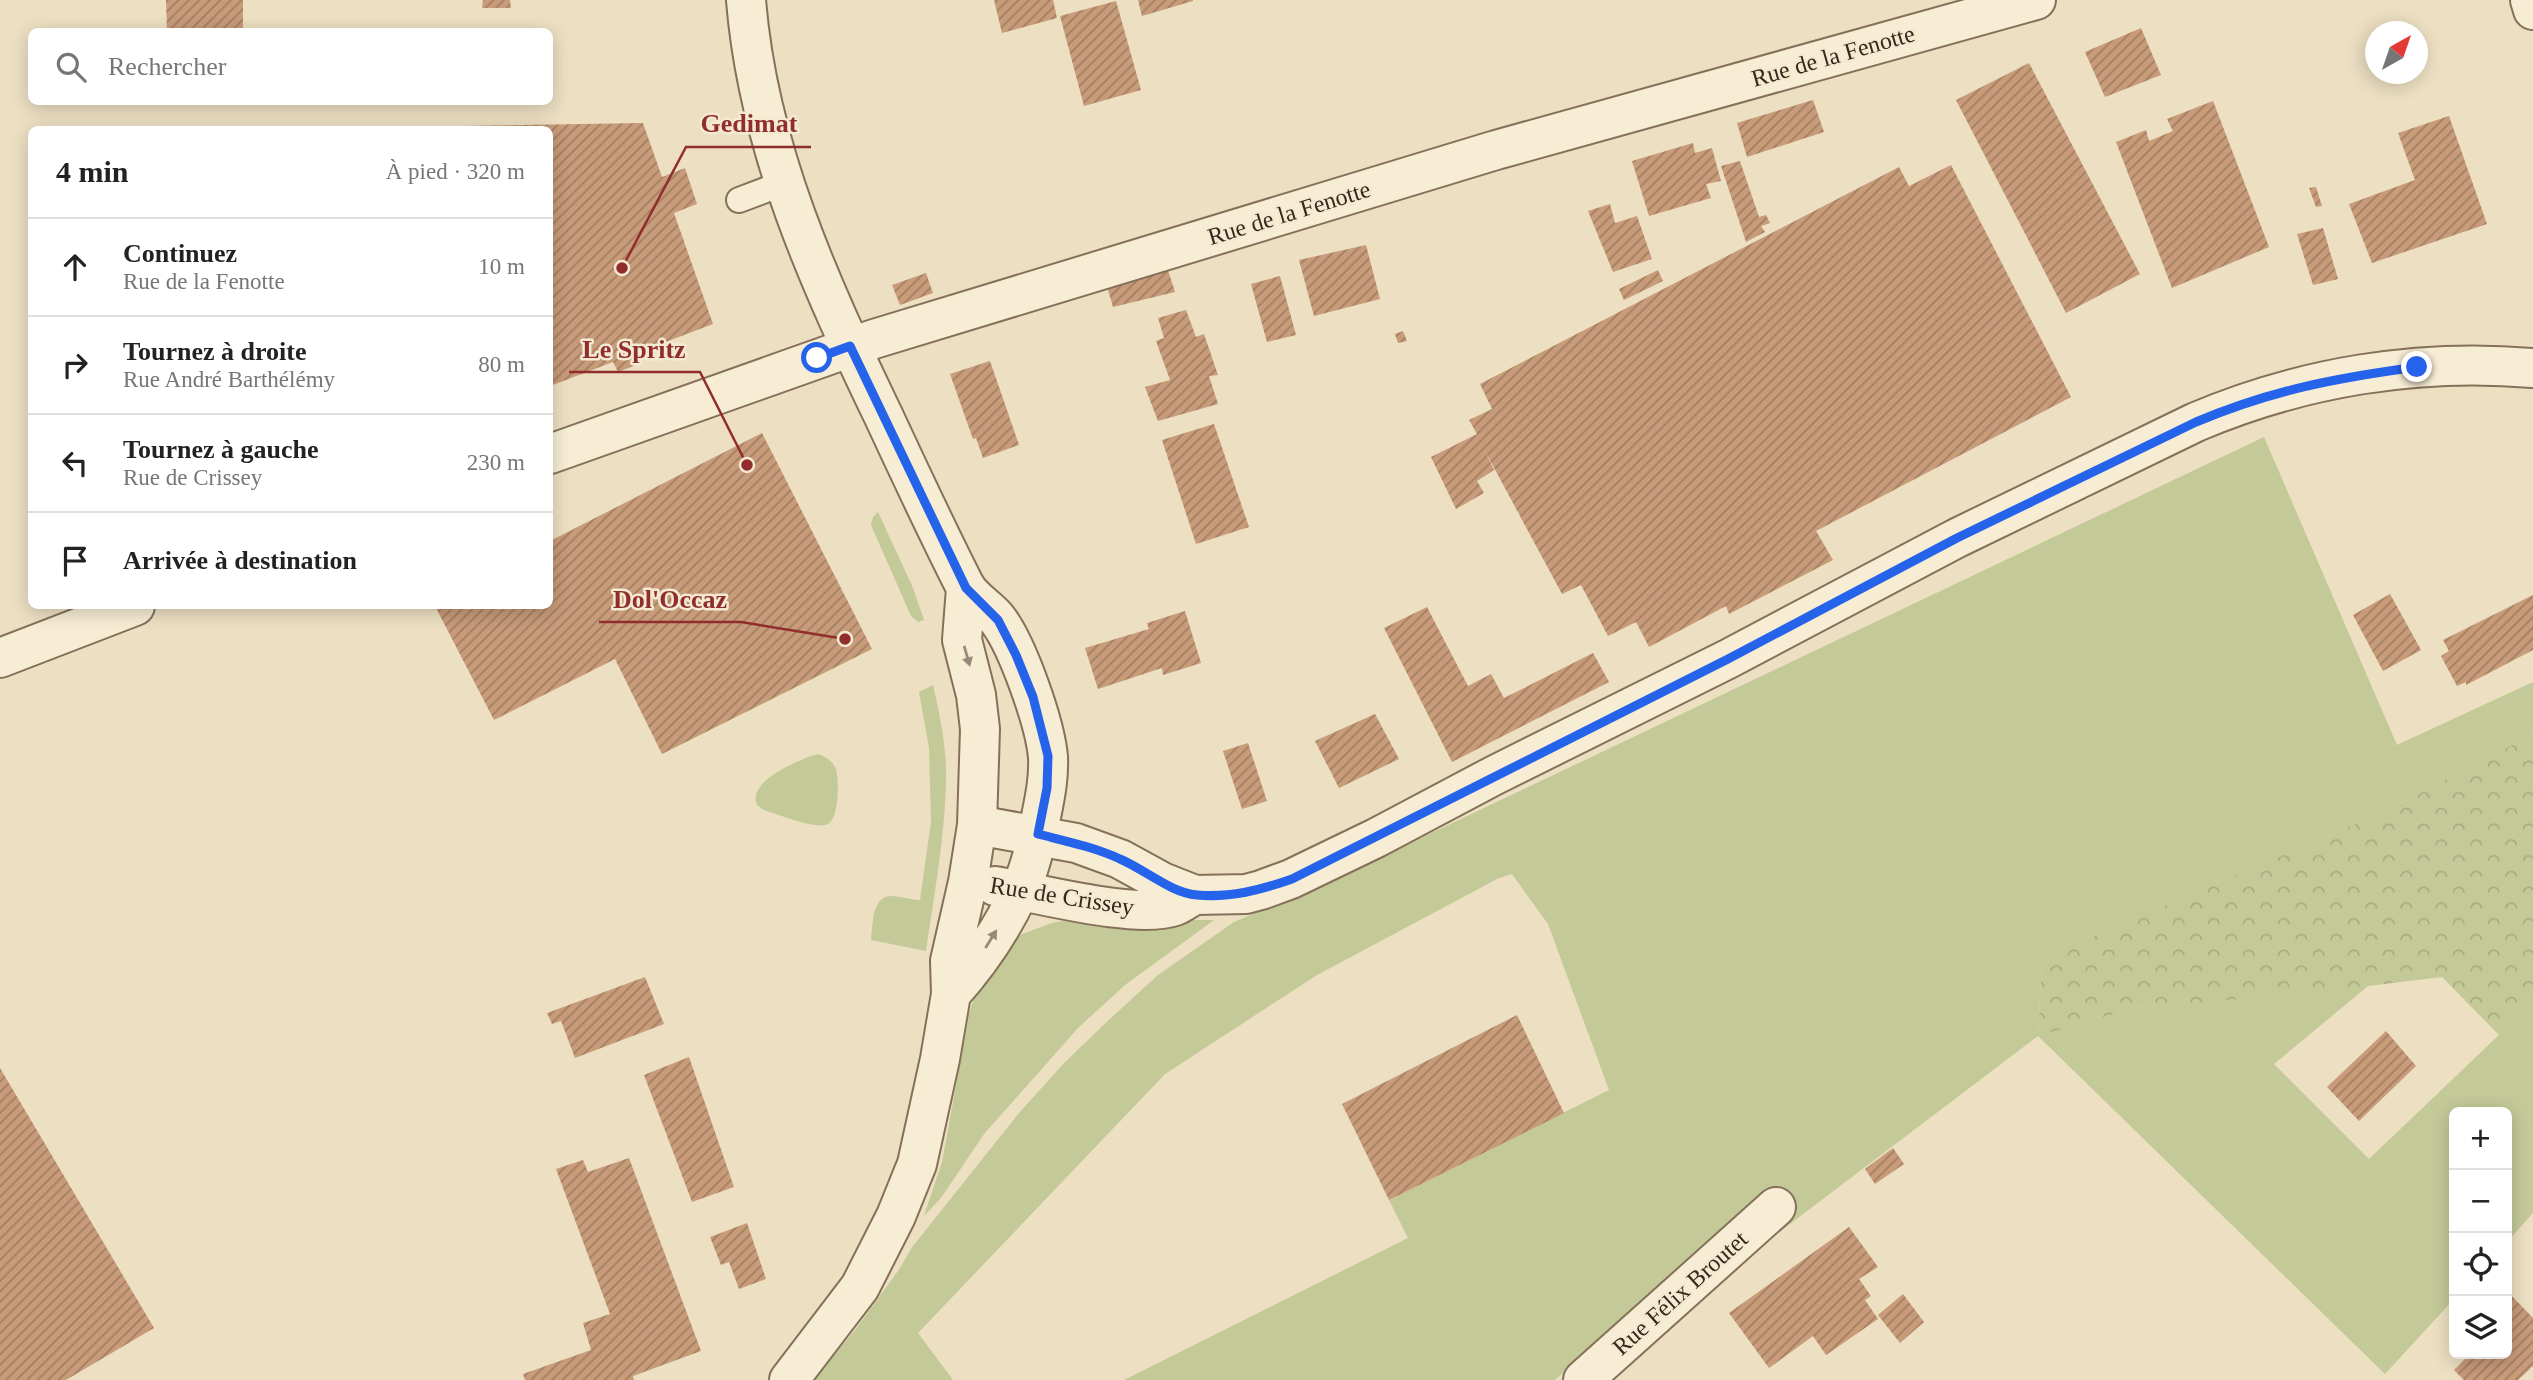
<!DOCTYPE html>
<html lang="fr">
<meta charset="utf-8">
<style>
body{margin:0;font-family:"Times New Roman",serif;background:#f2f2f2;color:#222}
.controls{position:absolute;right:21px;bottom:21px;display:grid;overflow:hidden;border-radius:10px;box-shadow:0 4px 18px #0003}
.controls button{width:63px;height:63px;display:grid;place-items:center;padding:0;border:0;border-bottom:2px solid #e0e0e0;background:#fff;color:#222;font:35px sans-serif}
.compass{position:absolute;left:2365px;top:21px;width:63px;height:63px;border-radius:50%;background:#fff;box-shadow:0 4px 18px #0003;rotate:40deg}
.stop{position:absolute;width:21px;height:21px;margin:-16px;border:5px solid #2563eb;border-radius:50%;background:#fff}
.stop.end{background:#2563eb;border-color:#fff;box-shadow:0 2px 7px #0008}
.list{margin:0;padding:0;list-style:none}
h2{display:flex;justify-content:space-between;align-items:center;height:91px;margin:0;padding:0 28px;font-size:30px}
h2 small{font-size:23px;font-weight:400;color:#767676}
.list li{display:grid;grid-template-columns:46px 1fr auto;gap:21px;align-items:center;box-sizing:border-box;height:98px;padding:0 28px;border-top:2px solid #e0e0e0}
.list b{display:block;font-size:26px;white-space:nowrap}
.list p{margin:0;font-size:23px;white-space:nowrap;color:#767676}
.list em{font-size:23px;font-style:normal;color:#767676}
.icon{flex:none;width:38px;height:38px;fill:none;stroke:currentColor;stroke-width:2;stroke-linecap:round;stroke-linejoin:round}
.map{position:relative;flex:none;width:2533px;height:1380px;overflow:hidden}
.search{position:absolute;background:#fff;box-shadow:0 4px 18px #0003;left:28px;top:28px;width:525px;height:77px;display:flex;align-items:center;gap:18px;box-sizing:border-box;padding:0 24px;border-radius:10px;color:#767676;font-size:26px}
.panel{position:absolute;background:#fff;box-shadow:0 4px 18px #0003;left:28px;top:126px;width:525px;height:483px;border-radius:10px}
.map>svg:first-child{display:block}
.green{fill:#c3c997}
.forest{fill:url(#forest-crowns)}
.building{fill:url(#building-hatch)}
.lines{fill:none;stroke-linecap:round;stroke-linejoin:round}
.service-casing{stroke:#85715a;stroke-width:28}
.minor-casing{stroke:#85715a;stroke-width:42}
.service{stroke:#f7edd5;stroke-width:24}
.minor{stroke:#f7edd5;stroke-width:38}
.oneway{fill:#968b7a}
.route{stroke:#2563eb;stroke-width:9}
.labels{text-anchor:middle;stroke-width:5;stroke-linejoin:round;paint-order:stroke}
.street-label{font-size:24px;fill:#35291e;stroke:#f4ead1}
.leader{fill:none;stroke:#912d2d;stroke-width:2.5}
.callout-dot{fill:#912d2d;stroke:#f4ead1;stroke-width:2.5}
.callout-label{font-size:26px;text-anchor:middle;font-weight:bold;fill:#912d2d;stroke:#f4ead1;stroke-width:5;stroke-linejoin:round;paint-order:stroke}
</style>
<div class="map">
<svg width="2533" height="1380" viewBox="0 0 2533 1380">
<defs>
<pattern id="forest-crowns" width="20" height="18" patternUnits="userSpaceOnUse" patternTransform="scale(1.75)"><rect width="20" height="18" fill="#c3c997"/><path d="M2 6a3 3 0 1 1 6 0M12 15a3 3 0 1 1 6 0" fill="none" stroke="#a8ad82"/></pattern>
<pattern id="building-hatch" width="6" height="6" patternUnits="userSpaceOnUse" patternTransform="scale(1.75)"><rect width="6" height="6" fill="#c89b79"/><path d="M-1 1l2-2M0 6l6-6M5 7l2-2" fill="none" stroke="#a37e63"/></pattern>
</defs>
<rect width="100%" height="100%" fill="#ecdfc2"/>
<path class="green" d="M2264,437L2397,745L2533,682V734L2386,811L2042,960L2038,1035L2136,1008L2368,986L2274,1064L2369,1159L2499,1035L2533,1007V1213L2507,1242V1112H2454V1299L2385,1374L2038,1036L1716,1280L1629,1317L1555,1380H1124L1408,1238L1389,1200L1609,1090L1548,924L1512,874L1497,879L1317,975L1165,1074L918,1333L953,1380H813L855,1330L898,1271L913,1246L1019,1113L1065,1062L1111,1018L1158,975L1234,922L1339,877Z
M878,512L913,588L924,620L918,622L911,616L871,525L873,517Z
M933,685C940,716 947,748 946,780C945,837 934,895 926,951L871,940C873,926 871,897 891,896C901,896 911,900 920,900L931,822L929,748L919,692Z
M818,754C826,757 831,760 835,767C840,777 839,819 828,824C816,830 777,814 764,810L757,805C746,781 800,759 818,754Z
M1072,920H1214L1125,985L1078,1028L984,1134L941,1198L924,1216L942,1162L970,1010L980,981L1014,937L1055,922Z"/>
<path class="forest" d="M2533,734V1007L2499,1035L2442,977L2311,993L2136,1008L2038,1036L2042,959L2386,811Z"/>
<path class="building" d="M166,0H243V32H167Z
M483,0H510L511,8H482Z
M994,0H1053L1057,18L1002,33Z
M1138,0H1193V1L1142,16Z
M1116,1L1141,90L1084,106L1060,16Z
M2141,28L2161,75L2105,97L2085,52Z
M2029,63L2140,274L2066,313L1956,100Z
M1813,100L1824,132L1747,157L1737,123Z
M2213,101L2269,247L2172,288L2116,142L2146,130L2149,141L2173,131L2167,119Z
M2449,116L2487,224L2372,263L2349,204L2415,180L2398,133Z
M643,123L662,177L685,168L697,204L674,213L713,324L634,354L638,364L618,372L613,362L550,386V130H402V127Z
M1693,143L1695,153L1712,148L1721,181L1706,184L1711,198L1649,216L1632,161Z
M1740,161L1759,217L1766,215L1770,223L1761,226L1765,232L1746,242L1721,166Z
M1951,165L2071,397L1816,531L1833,560L1729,614L1726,606L1649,647L1636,622L1608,636L1581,585L1562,594L1485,451L1494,470L1477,481L1484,493L1456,509L1431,457L1477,434L1469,420L1492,409L1480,384L1899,167L1909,186Z
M2316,187L2322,206L2316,207L2309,188Z
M1610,204L1615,223L1637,216L1652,259L1613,272L1588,211Z
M2323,228L2338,279L2313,285L2297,234Z
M1366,245L1380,299L1314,316L1299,260Z
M1167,267L1175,292L1113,307L1106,283Z
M1658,270L1663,281L1624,300L1619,289Z
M926,273L933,293L900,305L892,285Z
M1280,276L1296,335L1267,342L1251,284Z
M1186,310L1196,337L1204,334L1218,375L1209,376L1218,404L1158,421L1145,387L1170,380L1156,341L1164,338L1158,318Z
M1403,331L1407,341L1398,343L1395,334Z
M990,361L1019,445L983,458L976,438L973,439L950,374Z
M1214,424L1249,527L1196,544L1162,440Z
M762,433L872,649L662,754L615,659L494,720L435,606H550V541Z
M2390,594L2421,650L2383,671L2353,615Z
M2533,595V650L2466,685V682L2457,686L2441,656L2449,651L2443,640Z
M1427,607L1468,686L1491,674L1504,698L1593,653L1609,682L1452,762L1384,628Z
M1185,611L1201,663L1163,675L1162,668L1098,689L1085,648L1149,629L1147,623Z
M1375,714L1399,759L1339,788L1315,741Z
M1248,743L1267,801L1242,809L1223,751Z
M645,977L664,1024L575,1058L561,1021L552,1024L547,1013Z
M1517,1015L1564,1113L1389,1200L1342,1104Z
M2386,1031L2416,1066L2359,1121L2327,1087Z
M689,1057L734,1187L692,1202L644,1075Z
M0,1068L154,1328L66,1380H0Z
M1893,1148L1904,1164L1875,1184L1865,1169Z
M629,1158L701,1351L633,1376L634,1380H525L523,1374L591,1350L583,1323L610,1314L556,1169L583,1160L588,1172Z
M747,1223L766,1279L739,1289L729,1262L721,1265L710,1237Z
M1849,1227L1878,1267L1859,1279L1871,1296L1865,1300L1878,1319L1826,1355L1813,1336L1769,1368L1729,1313Z
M2507,1291L2533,1318V1366L2518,1380H2464L2454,1370L2470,1354H2507Z
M1903,1294L1924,1322L1900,1343L1878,1315Z"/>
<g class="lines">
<defs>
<path id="service" d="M739,200L784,183"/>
<path id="minor" d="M746,0C758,149 820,284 884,417C910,473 936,529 964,584C971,599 988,607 998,620C1018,647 1045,723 1048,757C1049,778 1045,797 1041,817C1036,841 1031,867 1020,890C1003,927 978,964 951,994
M2530,0L2533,10
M550,454L874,339L1496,150L2036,0
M0,658L135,606
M977,825L1076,843L1120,859L1162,882L1195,895L1246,894L1261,890L1291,879L1376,838L1495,775L1728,659L1957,538L2196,422C2302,377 2418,358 2533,368
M995,886C1039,893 1136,920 1175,906C1182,903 1188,898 1195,895
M789,1380L860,1287L896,1216L917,1164L940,1059L951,994L950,961L968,882L977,825L980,729L976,695L962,640L966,588
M1583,1380L1776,1207"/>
</defs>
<use href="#service" class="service-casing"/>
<use href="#minor" class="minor-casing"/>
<use href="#service" class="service"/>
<use href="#minor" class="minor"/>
</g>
<defs><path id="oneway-solid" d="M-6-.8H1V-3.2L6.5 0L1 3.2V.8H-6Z" transform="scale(1.75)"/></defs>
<g class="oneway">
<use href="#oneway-solid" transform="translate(967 656) rotate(74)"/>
<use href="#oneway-solid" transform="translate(991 939) rotate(-58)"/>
</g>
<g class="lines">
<path class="route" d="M817,358L850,346L966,588L998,620L1016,655L1033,697L1048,756L1047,788L1038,834C1065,841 1094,847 1120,859C1144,869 1171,893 1197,895C1230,898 1261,890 1292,879L1728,659L1957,538L2196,422C2272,390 2336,378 2417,367"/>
</g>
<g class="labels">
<g class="street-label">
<text transform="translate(1833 56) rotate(-16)" y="8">Rue de la Fenotte</text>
<text transform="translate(1289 213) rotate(-17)" y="8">Rue de la Fenotte</text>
<text transform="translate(1062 896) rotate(9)" y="8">Rue de Crissey</text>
<text transform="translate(1680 1293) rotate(-42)" y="8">Rue Félix Broutet</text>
</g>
</g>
<path class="leader" d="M622 268L686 147H811M747 465L700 372H569M845 639L741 622H599"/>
<g class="callout-dot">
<circle cx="622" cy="268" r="7"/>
<circle cx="747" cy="465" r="7"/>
<circle cx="845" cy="639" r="7"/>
</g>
<g class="callout-label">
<text x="749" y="132">Gedimat</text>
<text x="634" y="358">Le Spritz</text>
<text x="670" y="608">Dol'Occaz</text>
</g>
</svg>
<div class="controls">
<button>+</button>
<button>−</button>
<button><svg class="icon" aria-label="locate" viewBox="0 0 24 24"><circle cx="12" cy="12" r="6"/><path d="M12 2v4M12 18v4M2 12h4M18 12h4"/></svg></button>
<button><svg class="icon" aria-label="layers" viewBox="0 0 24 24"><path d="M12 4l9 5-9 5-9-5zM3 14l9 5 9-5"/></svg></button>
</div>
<svg class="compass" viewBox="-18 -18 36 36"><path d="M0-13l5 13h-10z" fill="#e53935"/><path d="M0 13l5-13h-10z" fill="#767676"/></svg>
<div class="stop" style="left:817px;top:358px"></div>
<div class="stop end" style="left:2417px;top:367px"></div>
<div class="search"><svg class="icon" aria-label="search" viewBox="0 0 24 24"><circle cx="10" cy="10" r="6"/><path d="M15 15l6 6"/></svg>Rechercher</div>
<section class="panel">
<h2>4 min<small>À pied · 320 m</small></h2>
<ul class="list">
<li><svg class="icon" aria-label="ahead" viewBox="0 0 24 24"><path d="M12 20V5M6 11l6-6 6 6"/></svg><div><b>Continuez</b><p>Rue de la Fenotte</p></div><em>10 m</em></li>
<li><svg class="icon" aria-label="right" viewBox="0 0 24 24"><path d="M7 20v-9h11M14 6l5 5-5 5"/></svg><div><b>Tournez à droite</b><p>Rue André Barthélémy</p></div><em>80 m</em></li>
<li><svg class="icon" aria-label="left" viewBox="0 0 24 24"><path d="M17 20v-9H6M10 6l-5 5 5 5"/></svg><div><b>Tournez à gauche</b><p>Rue de Crissey</p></div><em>230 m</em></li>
<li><svg class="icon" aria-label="arrive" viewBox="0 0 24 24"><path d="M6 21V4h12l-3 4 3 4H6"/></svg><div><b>Arrivée à destination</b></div></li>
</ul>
</section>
</div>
